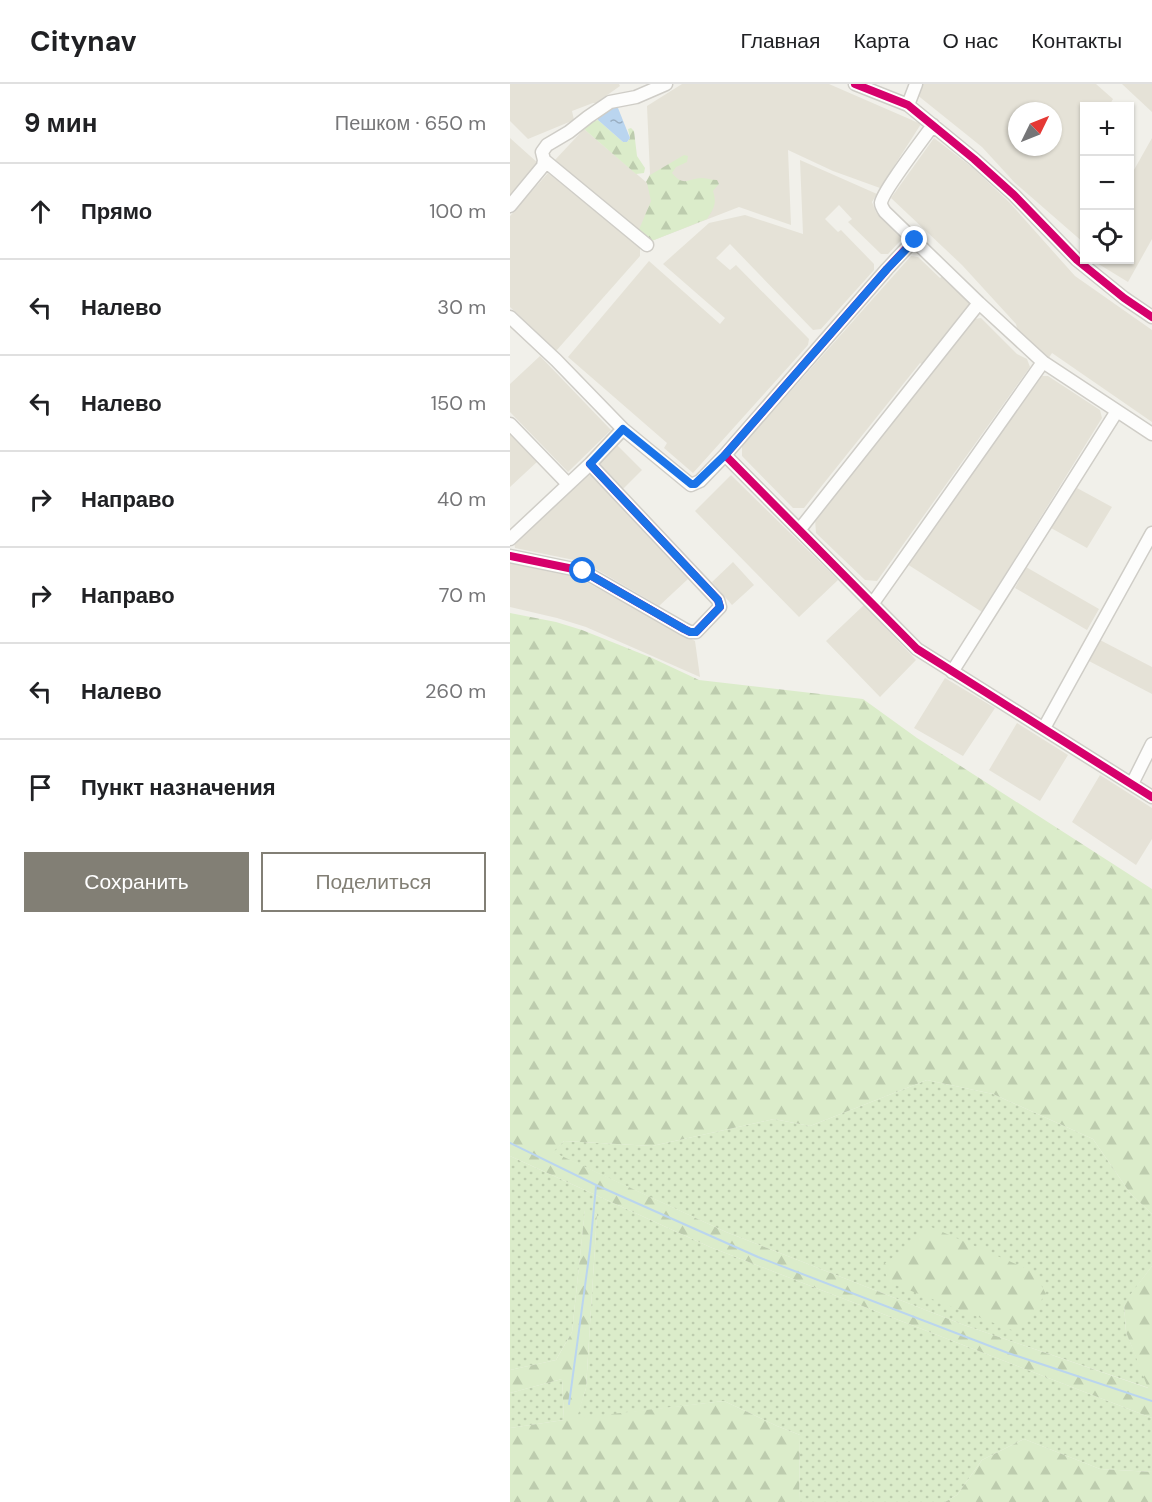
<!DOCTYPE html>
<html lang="ru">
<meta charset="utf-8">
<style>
body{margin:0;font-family:"DM Sans",sans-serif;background:#f2f2f2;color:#202124}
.controls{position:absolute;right:18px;top:18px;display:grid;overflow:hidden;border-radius:0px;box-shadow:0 2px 4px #0004}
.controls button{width:54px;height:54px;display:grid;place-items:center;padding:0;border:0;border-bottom:2px solid #e0e0e0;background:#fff;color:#202124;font:30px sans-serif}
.compass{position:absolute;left:498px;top:18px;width:54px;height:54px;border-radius:50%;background:#fff;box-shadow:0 2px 4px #0004;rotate:47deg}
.stop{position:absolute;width:18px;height:18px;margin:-14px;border:4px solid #1a73e8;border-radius:50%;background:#fff}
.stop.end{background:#1a73e8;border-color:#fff;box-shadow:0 2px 6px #0008}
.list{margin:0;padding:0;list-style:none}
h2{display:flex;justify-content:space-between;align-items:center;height:78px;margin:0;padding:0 24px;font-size:26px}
h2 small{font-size:20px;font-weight:400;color:#757577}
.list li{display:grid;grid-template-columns:39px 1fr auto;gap:18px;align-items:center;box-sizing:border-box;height:96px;padding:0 24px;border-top:2px solid #e0e0e0}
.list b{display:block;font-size:22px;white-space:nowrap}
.list em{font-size:20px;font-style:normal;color:#757577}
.actions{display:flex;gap:12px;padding:18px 24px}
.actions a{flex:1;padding:14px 0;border:2px solid #827f75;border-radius:0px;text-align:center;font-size:21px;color:#827f75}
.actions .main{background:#827f75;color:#fff}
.icon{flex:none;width:33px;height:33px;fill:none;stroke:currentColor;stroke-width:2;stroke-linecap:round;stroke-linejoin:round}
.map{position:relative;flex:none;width:642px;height:1418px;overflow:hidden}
header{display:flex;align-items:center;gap:36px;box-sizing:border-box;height:84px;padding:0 30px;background:#fff;border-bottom:2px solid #e0e0e0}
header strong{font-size:28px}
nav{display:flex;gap:33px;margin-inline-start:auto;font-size:21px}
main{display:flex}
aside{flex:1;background:#fff}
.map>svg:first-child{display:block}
.residential{fill:#e5e2d7;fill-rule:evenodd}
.grass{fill:url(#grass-dots)}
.forest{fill:url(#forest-firs)}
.water{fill:url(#water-ripples)}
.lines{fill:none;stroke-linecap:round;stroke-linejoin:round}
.stream{stroke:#bad5ef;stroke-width:2}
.minor-casing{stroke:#cfcdc7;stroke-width:15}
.minor{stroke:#fdfdfc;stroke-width:12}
.cycleway-casing{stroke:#fff;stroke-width:11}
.cycleway{stroke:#d6006c;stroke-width:8}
.route{stroke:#1a73e8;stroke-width:8}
</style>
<header>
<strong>Citynav</strong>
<nav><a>Главная</a><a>Карта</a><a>О нас</a><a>Контакты</a></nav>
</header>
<main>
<aside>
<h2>9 мин<small>Пешком · 650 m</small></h2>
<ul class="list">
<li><svg class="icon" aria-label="ahead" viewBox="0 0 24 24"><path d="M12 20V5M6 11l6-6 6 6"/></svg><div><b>Прямо</b></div><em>100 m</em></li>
<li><svg class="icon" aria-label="left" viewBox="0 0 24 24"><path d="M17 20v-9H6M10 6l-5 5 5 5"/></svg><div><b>Налево</b></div><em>30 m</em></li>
<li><svg class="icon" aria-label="left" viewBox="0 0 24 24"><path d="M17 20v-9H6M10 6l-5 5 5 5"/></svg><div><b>Налево</b></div><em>150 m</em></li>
<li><svg class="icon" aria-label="right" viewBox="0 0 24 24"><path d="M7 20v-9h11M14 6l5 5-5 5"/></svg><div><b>Направо</b></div><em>40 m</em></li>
<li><svg class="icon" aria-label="right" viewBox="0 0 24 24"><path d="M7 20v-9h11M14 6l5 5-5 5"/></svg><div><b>Направо</b></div><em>70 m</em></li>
<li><svg class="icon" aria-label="left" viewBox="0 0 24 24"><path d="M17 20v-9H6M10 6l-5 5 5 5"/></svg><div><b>Налево</b></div><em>260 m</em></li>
<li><svg class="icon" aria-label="arrive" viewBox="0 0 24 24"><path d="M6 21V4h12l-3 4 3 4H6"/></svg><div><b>Пункт назначения</b></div></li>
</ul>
<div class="actions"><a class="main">Сохранить</a><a>Поделиться</a></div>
</aside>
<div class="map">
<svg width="642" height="1418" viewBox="0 0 642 1418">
<defs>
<pattern id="grass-dots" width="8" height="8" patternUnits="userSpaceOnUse" patternTransform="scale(1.5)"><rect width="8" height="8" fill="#dbecca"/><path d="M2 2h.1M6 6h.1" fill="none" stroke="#bdccae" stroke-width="1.8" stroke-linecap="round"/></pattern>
<pattern id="forest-firs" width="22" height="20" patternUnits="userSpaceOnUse" patternTransform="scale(1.5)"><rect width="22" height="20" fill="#dbecca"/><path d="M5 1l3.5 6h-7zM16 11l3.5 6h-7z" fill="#bdccae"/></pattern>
<pattern id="water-ripples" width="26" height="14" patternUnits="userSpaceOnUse" patternTransform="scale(1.5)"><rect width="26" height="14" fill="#bad5ef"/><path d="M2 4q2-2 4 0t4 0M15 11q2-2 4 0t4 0" fill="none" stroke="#99aec2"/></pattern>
</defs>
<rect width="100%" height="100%" fill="#f1f0ea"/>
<path class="residential" d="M0,0H109L110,2L86,19H83L62,27L64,36L18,55L0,37Z
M172,0H319L411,40L370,104L323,87L278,66L281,141L229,123L139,158L44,77L74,45L136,98L140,90L137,22Z
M410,0H586L603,15L599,22H574V70L573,72L574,74V159L505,99L472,63L406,10ZM507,27H543V63H507Z
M612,0H642V28Z
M0,54L29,80L0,114Z
M424,54L463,84L499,118L565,192L642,246V338L542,269L538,275L509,252L506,240L452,181L381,114Z
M642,54V155L618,198L582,176H620V93Z
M290,76L367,110L362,118L366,128L392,155L378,170H371L338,138L342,135L329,121L315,135L328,148L331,146L364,180V186L311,245L303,246L220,160L206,174L220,186L226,181L299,255L298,261L183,389L154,364L157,359L58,273L139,177L210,240L215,234L153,180L199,139L235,131L293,150Z
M38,89L130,164V172L46,267L0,223V132Z
M401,172L408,173L430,194L433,192L460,219V224L413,281L410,279L294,424H283L232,372V362Z
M471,234L507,270L517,275L520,283L367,497L355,496L306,449L305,435L464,235Z
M30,272L101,346L58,388L0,328V300Z
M532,292H538L590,326L592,334L472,528L397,480Z
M0,349L28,377L0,403Z
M106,360L132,386L113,405L88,378Z
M78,388L178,495L149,522L74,478L5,464L4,458Z
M221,391L328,496L289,533L185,427Z
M567,404L602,423L577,464L541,444Z
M0,478L67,493L185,557L190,593L76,543L47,534L0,523Z
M223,478L244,501L222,521L202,498Z
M516,483L589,525L577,546L505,504Z
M354,521L406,576L370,613L316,557Z
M590,556L642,583V610L577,576Z
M435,594L485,624L453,672L404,644Z
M507,639L558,671L530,717L479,686Z
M590,691L642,724V755L626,781L562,738Z"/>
<path class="grass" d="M417,996L483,1010L583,1055L620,1109L642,1130V1182L614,1220L616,1248L639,1304L454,1241L216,1148L42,1068L54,1057L142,1062L264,1035L300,1042Z
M0,1072L200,1163L642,1334V1388L590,1385L514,1355L472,1376L447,1411L435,1418H289L290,1351L267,1342L214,1317L66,1335L76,1304L87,1130L75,1126L62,1248L46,1276L0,1286Z
M52,1295L54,1336L0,1344V1309Z"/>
<path class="forest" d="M88,36L113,58H117L120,54L118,45L121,44L124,47L127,72L135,84L134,89L126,90L74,45L78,39Z
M174,71L178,72L177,78L166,83L162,89C174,103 177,95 191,94C196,94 202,96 207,96L209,100L203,107C207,120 204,124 197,135L139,158L128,148L141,117L137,99L136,98L140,91Z
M0,529L46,538L72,546L142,574L189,596L353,615L407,654L642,805V1130L620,1109L583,1055L483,1010L417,996L300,1042L264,1035L142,1062L54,1057L43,1068L216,1148L454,1241L638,1304L616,1248L614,1219L642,1182V1334L200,1163L0,1072Z
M75,1125L87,1130L76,1304L67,1334L214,1317L267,1342L290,1351L289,1418H0V1344L54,1336L52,1295L0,1309V1286L46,1276L62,1248Z
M421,1143L524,1188L536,1210L507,1248L378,1198L373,1181Z
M514,1355L590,1385L642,1388V1418H435L447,1411L472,1376Z"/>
<path class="water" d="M102,23L108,24L120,54L117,58H113L88,36V31Z"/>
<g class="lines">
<path class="stream" d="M0,1059L86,1101L248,1173L498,1269L642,1317
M59,1320L80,1165L86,1102"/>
<defs>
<path id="minor" d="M345,0L398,21L464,75L504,111L567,176L614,214L642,233
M398,21L406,0
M423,41C414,54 372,108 371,119C371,122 373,125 375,128L469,219L533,278L642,350
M34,76L137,161
M0,122L33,82L34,76L32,68L37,61L59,48L78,33L100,18L126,13L156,0
M404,156L377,185L215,371L407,565L642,713
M0,233L46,276L113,345L181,401L190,397L215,371
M0,340L58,400
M290,445L469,219
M0,455L80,380L113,345
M0,472L73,487L174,545L180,548H186L210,523L208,516L80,380
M363,519L533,278
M442,588L607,327
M534,644L642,449
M622,700L642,660"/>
</defs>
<use href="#minor" class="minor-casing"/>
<use href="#minor" class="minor"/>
<defs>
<path id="cycleway" d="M345,0L398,21L464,75L504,111L567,176L614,214L642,233
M404,156L377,185L215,371L407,565L642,713
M0,472L73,487L174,545L180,548H186L210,523L208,516L80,380"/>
</defs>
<use href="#cycleway" class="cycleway-casing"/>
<use href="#cycleway" class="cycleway"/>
</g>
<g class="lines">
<path class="route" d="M73,487L174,545L180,548H186L210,523L208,516L80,380L113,345L181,400H185L215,371L377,185L405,156"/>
</g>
</svg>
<div class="controls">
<button>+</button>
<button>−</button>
<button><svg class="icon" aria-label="locate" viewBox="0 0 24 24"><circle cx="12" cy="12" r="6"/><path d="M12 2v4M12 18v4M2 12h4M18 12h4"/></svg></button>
</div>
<svg class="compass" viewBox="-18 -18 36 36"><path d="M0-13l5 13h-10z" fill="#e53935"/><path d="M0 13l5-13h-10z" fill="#757577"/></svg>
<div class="stop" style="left:73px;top:487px"></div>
<div class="stop end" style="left:405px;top:156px"></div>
</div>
</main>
